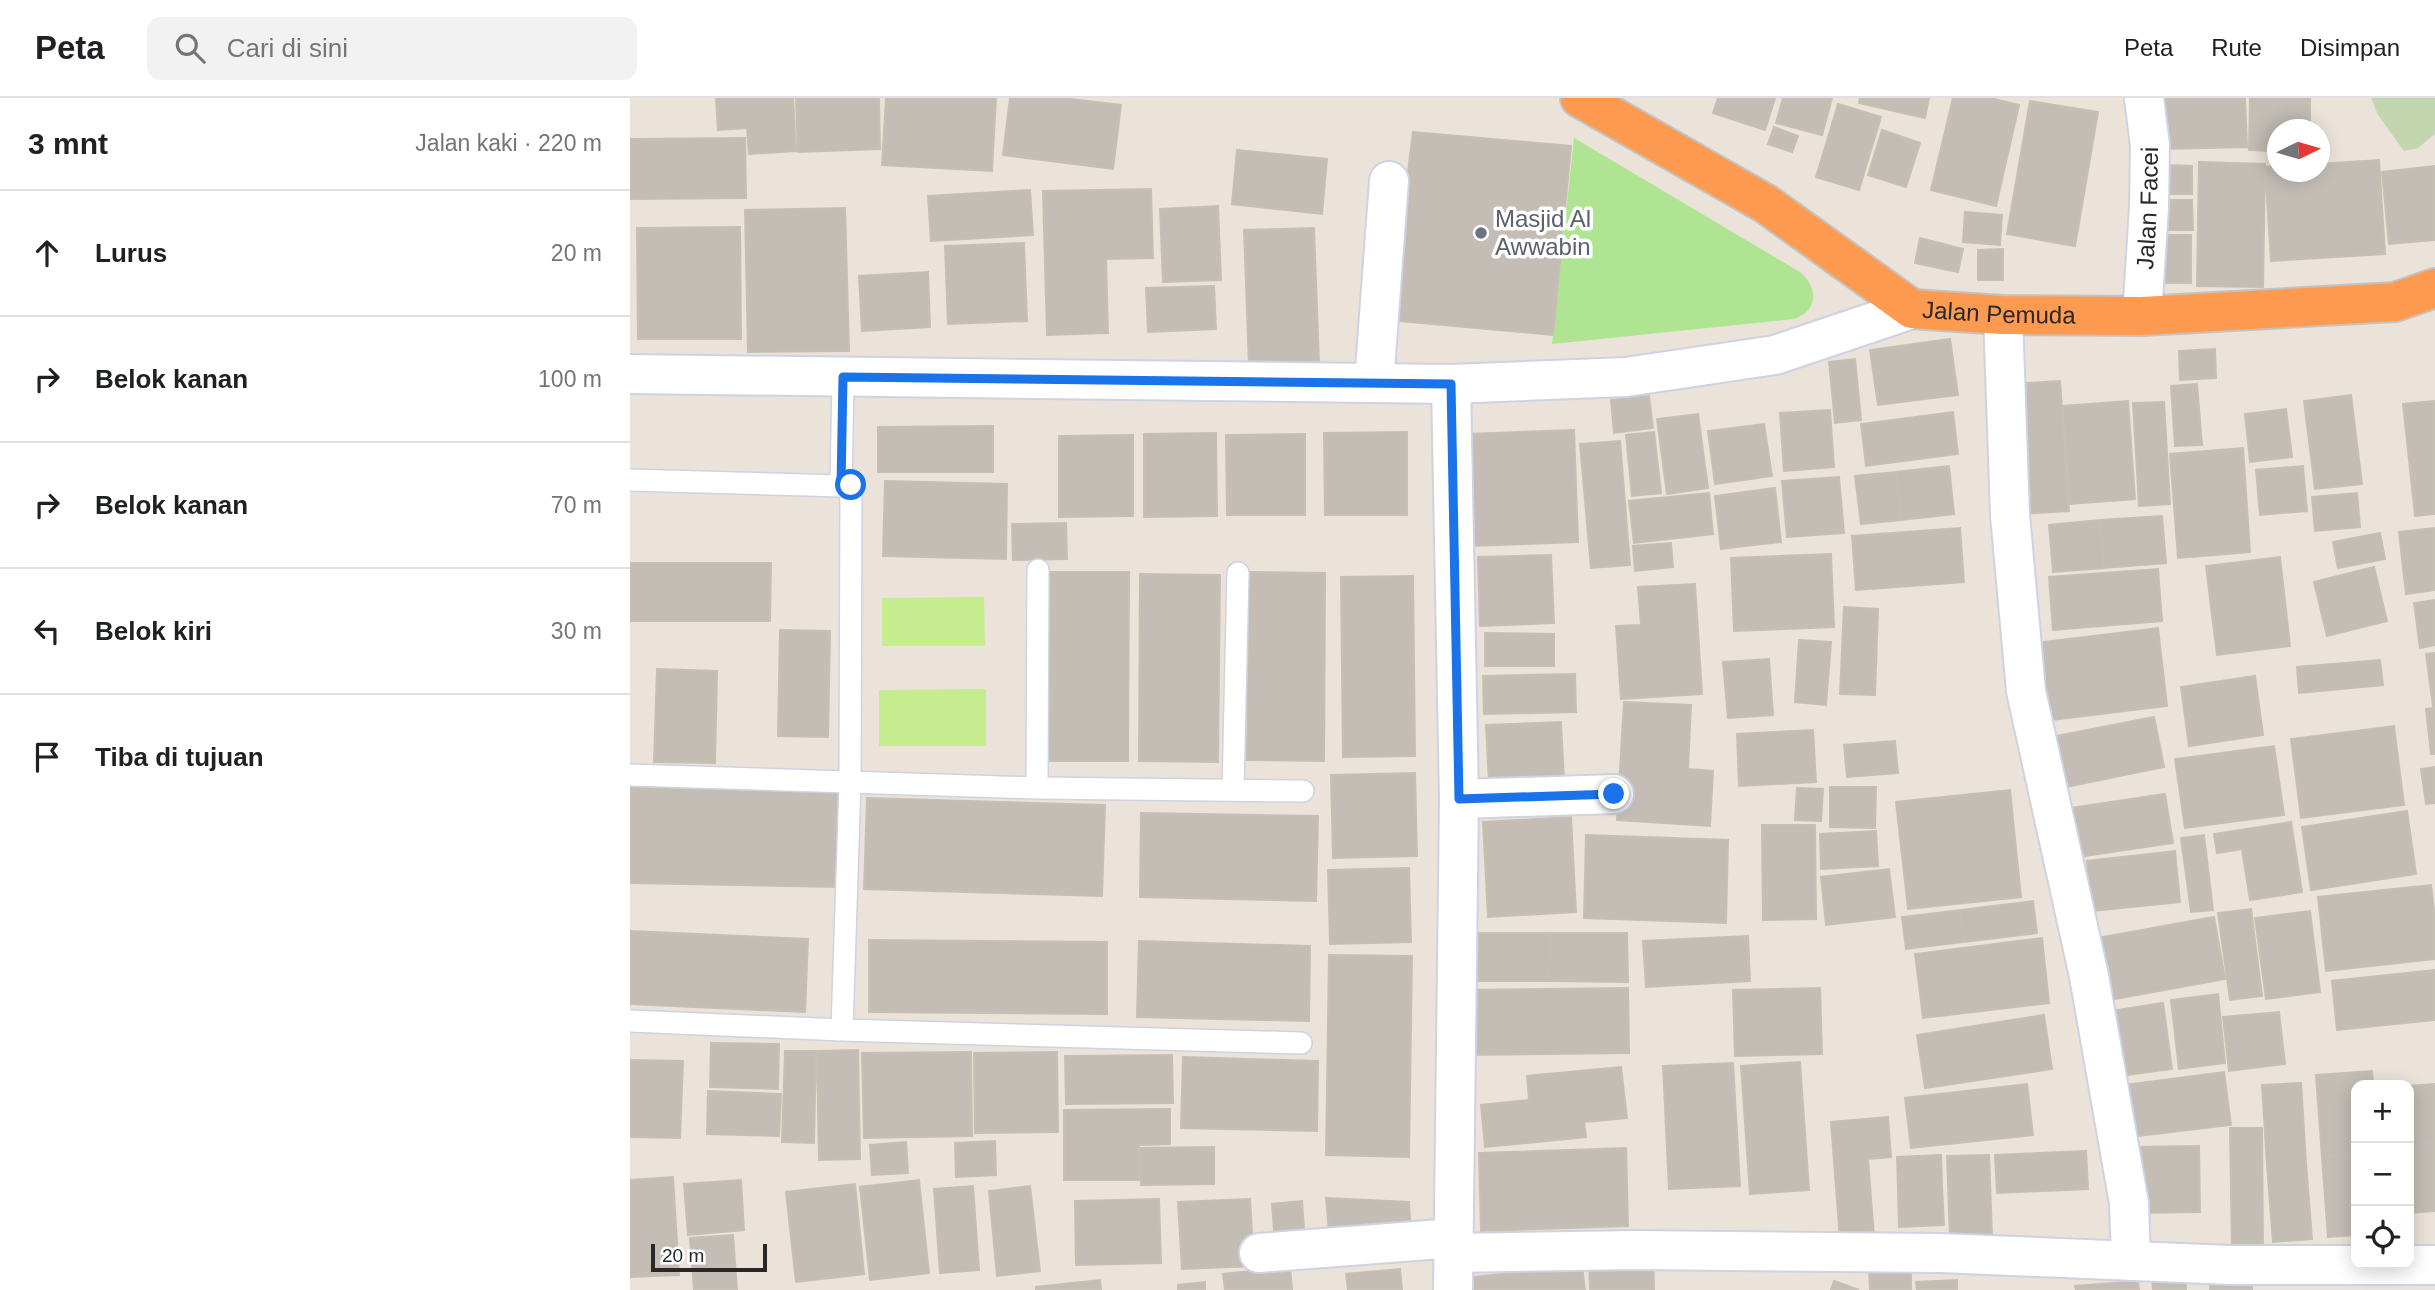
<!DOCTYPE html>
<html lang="id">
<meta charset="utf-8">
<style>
body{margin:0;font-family:Arial,sans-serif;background:#f2f2f2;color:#202124}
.controls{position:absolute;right:21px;bottom:21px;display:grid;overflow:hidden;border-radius:14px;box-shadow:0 4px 18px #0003}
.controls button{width:63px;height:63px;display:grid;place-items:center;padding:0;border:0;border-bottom:2px solid #e0e0e0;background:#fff;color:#202124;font:35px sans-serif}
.compass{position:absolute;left:1637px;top:21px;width:63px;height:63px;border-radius:50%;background:#fff;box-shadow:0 4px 18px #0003;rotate:85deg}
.scale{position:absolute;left:21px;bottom:18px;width:116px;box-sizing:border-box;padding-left:7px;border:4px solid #282828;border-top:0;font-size:19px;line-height:24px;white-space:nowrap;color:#282828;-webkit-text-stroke:5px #fff;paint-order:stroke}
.stop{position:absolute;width:21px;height:21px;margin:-16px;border:5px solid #1a73e8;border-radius:50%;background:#fff}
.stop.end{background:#1a73e8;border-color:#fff;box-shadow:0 2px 7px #0008}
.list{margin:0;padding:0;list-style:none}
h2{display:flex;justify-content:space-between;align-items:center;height:91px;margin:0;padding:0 28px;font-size:30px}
h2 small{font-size:23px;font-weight:400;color:#757577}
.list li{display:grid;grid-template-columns:46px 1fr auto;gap:21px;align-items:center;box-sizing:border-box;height:126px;padding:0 28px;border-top:2px solid #e0e0e0}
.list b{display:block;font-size:26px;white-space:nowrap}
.list em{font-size:23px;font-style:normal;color:#757577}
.icon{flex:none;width:38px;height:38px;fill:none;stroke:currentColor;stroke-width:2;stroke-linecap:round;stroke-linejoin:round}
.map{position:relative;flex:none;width:1805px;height:1192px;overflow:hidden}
header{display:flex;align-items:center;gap:42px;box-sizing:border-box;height:98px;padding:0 35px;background:#fff;border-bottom:2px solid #e0e0e0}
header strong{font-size:33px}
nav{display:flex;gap:38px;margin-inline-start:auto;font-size:24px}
.search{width:490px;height:63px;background:#f2f2f2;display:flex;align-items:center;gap:18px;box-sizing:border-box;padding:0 24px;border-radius:14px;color:#757577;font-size:26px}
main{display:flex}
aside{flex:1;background:#fff}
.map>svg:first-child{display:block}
.green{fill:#afe493}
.cemetery{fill:#c3d6b0}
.pitch{fill:#c5ec8e}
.building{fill:#c3bdb6;stroke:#c6bfb3;stroke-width:2}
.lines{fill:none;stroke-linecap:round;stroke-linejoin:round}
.lane-casing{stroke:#ced2e2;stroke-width:24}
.street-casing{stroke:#ced2e2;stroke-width:42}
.highway-casing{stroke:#c3c3c3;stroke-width:42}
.lane{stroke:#fff;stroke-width:21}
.street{stroke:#fff;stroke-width:38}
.highway{stroke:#ff9b50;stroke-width:38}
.route{stroke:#1a73e8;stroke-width:9}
.worship-dot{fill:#6b7280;stroke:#fff;stroke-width:2.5}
.labels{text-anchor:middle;stroke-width:7;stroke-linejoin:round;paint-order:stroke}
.street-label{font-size:24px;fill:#282828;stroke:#fff}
.worship-label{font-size:24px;fill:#5b616d;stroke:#fff;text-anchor:start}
</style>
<header>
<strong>Peta</strong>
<div class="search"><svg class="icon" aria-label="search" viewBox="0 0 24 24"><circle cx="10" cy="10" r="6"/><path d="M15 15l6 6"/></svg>Cari di sini</div>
<nav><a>Peta</a><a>Rute</a><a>Disimpan</a></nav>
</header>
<main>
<aside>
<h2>3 mnt<small>Jalan kaki · 220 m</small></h2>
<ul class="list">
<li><svg class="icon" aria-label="ahead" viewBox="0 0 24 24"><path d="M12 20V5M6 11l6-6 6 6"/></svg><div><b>Lurus</b></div><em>20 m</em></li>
<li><svg class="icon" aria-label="right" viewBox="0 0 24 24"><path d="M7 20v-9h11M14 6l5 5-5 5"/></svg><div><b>Belok kanan</b></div><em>100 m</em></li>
<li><svg class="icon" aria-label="right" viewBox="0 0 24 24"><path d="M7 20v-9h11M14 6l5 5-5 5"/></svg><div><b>Belok kanan</b></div><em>70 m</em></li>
<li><svg class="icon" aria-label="left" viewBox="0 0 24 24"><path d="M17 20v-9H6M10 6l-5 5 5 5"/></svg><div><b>Belok kiri</b></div><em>30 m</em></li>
<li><svg class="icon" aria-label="arrive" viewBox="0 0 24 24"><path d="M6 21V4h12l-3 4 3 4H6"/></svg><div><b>Tiba di tujuan</b></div></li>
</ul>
</aside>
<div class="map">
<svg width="1805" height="1192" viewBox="0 0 1805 1192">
<rect width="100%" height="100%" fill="#ebe3d9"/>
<path class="green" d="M944,40L1170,174C1188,189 1189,212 1164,221L922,246Z"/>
<path class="cemetery" d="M1741,0H1805V36L1788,50L1774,53L1748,17Z"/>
<path class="pitch" d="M354,499L355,548H252V500Z
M356,591V648H249V592Z"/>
<path class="building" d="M86,0H163L166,53L119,56L117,30L88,32Z
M166,0H249L250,51L168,54Z
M256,0H366L362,73L252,67Z
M380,0H431L491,7L483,71L373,57Z
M1088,0H1145L1135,32L1083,15Z
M1153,0H1202L1192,37L1146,25Z
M1230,0H1299L1295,20L1229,5Z
M1323,0H1360L1389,7L1366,108L1301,92Z
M1532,0H1615L1617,49L1533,51Z
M1620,0H1680V32H1647V53L1619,52Z
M1400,3L1468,14L1445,148L1377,136Z
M1208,6L1251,19L1229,92L1186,79Z
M1144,29L1168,38L1162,54L1138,46Z
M1252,32L1290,45L1276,89L1238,77Z
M783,34L941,48L923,237L759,222Z
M115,40L116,100L0,101V41Z
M607,52L697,61L692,116L602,106Z
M1749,62L1755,156L1641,163L1635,69L1647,68V74H1689V66Z
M1569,64L1635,66L1633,189L1567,188Z
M1535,67L1562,68V96H1534Z
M1805,68V142L1759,146L1752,74Z
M521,91L523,160L476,161L478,235L417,237L413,93Z
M400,92L403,137L301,143L298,98Z
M1528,102H1562L1563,132H1528Z
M588,108L591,182L533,184L530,111Z
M215,110L219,253L118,254L115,112Z
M1335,114L1372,117L1370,147L1333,144Z
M110,129L111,241H8L7,130Z
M684,130L689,265L619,268L614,132Z
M1533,137H1561V185H1533Z
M1290,140L1333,151L1328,174L1285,165Z
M394,145L397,223L318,226L315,148Z
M1373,151V182H1348V152Z
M298,174L300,229L232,233L229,178Z
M584,188L586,231L518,234L516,190Z
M1320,241L1328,297L1248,307L1240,252Z
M1585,251L1586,280L1550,282L1549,253Z
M1225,261L1231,322L1205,325L1199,264Z
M1430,283L1439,413L1389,416L1381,286Z
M1567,286L1572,347L1545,348L1541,288Z
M1721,297L1732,386L1685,391L1674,303Z
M1019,298L1023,330L984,335L981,302Z
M1498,303L1505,401L1440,406L1433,308Z
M1805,303V416L1785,418L1773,306Z
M1534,304L1540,406L1509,408L1503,305Z
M1656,311L1662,359L1620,364L1615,316Z
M1200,312L1204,369L1154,373L1150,315Z
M1323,314L1328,356L1236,368L1231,326Z
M1068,316L1078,390L1037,396L1027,321Z
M1134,326L1142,378L1085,386L1078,333Z
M363,328V374H248V329Z
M944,332L948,444L841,448L837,336Z
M777,334V417H695L694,335Z
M1024,334L1031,395L1002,398L996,337Z
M586,335L587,418L514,419V336Z
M675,336V417H597L596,337Z
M503,337V418L429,419V338Z
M990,343L1000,467L961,470L950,346Z
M1613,350L1620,454L1548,460L1540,356Z
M1319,368L1324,416L1271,422L1266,374Z
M1673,368L1677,413L1630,417L1626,372Z
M1266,374L1271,422L1231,426L1225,378Z
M1209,379L1214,435L1157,439L1152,383Z
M255,383L377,386L376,461L253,458Z
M1145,390L1151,444L1091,451L1085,398Z
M1079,395L1083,436L1004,445L999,403Z
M1727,395L1730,429L1685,433L1682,399Z
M1532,418L1536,465L1474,470L1470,422Z
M1470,422L1474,470L1423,474L1419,427Z
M436,425L437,461L383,462L382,426Z
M1330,430L1334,484L1226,492L1222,438Z
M1805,430V492L1776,496L1769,434Z
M1750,435L1755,461L1708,470L1703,444Z
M1041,445L1043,469L1005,473L1003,448Z
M1201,456L1204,529L1104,533L1101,460Z
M921,457L924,525L850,528L848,459Z
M1650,459L1660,548L1587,557L1576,468Z
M0,465H141L140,523H0Z
M1744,469L1757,523L1697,538L1684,484Z
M1528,471L1532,523L1423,532L1419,479Z
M417,474H499L498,663H416Z
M619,474L695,475L694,663L617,662Z
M510,476L590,477L588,664L509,663Z
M783,478L785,658L713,659L711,479Z
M1065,486L1072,596L991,601L986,528L1011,527L1008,489Z
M1805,502V547L1790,550L1784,505Z
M1214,509L1248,511L1245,597L1210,596Z
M1528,530L1537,608L1414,623L1405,545Z
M150,532L200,533L198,639L148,638Z
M855,535L924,536V568H855Z
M1169,542L1201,544L1196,607L1165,604Z
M1805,555V608H1803L1796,556Z
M1139,561L1143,617L1098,620L1093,564Z
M1750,562L1753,587L1669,595L1667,569Z
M27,571L87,573L85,665L24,664Z
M945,576L946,614L854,616L853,578Z
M1625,578L1633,637L1559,648L1551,589Z
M994,604L1061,607L1058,671L1083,673L1080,728L987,722Z
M1805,610V656H1801L1796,611Z
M1524,619L1534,669L1421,692L1411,641Z
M931,624L934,683L859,686L856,627Z
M1764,628L1774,707L1671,720L1661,641Z
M1183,632L1186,684L1109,688L1107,636Z
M1265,643L1268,675L1217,679L1214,647Z
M1644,648L1654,717L1555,730L1545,661Z
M1805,669V705L1796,706L1791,671Z
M785,675L787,758L703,760L701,677Z
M0,689L210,694L209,789L0,785Z
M1200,689H1246L1245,730L1200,729Z
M1167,690L1193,691L1191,723L1165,722Z
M1380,692L1391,799L1278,811L1266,704Z
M1535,696L1543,745L1434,761L1427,712Z
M237,700L475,707L472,798L234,791Z
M1777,713L1786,776L1681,792L1672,729Z
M511,715L688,718L686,803L510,799Z
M941,719L946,814L858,819L853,724Z
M1661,724L1672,794L1620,802L1612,751L1587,755L1584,736Z
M1132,727H1185L1186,821L1133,822Z
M1246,733L1248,768L1191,771L1190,736Z
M956,737L1098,742L1096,825L954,820Z
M1574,737L1583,812L1561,814L1551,740Z
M1545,753L1550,804L1462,813L1457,763Z
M779,770L781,844L700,846L698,772Z
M1259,771L1265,819L1196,827L1191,779Z
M1801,787L1805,821V861L1696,873L1688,799Z
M1403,803L1407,835L1334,844L1330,812Z
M1621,811L1632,898L1600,902L1588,815Z
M1330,812L1334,844L1276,851L1272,819Z
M1680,813L1690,894L1636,901L1625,820Z
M1584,819L1595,881L1468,904L1456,842Z
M0,833L178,841L175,914L0,906Z
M840,835H920L919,883H840Z
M920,835H997L998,884L919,883Z
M1118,838L1120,883L1016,889L1013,843Z
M1412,840L1419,905L1293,920L1285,856Z
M239,842L477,844V916L239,914Z
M509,843L680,848L679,923L507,919Z
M699,857L782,858L779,1059L696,1057Z
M1805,872V922L1707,932L1702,883Z
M998,890L999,955L834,957L833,892Z
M1190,890L1192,956L1105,958L1103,892Z
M1588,896L1595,965L1549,971L1541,902Z
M1533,905L1542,971L1483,979L1474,914Z
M1649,914L1655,966L1599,973L1593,919Z
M1414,917L1422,971L1295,990L1287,937Z
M81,945L149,946L148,991L80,989Z
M228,952L230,1061L189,1062L187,953Z
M155,953H186L184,1045L152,1044Z
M341,954L342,1038L234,1040L232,955Z
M427,954L428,1034L345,1035L344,955Z
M542,957L543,1005L436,1006L435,958Z
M553,959L688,963L687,1033L551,1030Z
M1,962L53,963L50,1040L0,1039Z
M1170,964L1179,1092L1120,1096L1111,968Z
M1103,965L1110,1088L1039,1091L1033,968Z
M991,969L997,1020L954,1024L956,1039L855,1049L851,1007L899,1002L897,978Z
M1742,973L1743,987H1726V1056L1692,1059L1686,977Z
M1594,974L1601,1027L1492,1040L1486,988Z
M1671,985L1676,1065L1637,1067L1632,987Z
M1397,986L1403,1037L1281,1050L1275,1000Z
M1805,986V1044L1779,1047V988Z
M78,993L151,996L149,1038L77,1036Z
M540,1011V1046L509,1047V1082H434V1012Z
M1258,1019L1261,1059L1238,1061L1244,1139L1210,1142L1201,1024Z
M1600,1030H1632L1633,1153H1602Z
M365,1043L366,1077L326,1079L325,1045Z
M276,1044L278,1075L242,1077L240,1047Z
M1805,1044V1113L1779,1115V1047Z
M1569,1048L1570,1114L1504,1115L1503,1049Z
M584,1049V1086L511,1087L510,1050Z
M996,1050L998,1128L851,1133L849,1055Z
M1456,1053L1458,1091L1367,1095L1365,1057Z
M1726,1056V1137L1698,1139L1692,1059Z
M1311,1057L1312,1089L1268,1091L1267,1059Z
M1359,1057L1362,1138L1320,1139L1317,1058Z
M1676,1065L1682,1141L1643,1144L1637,1067Z
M43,1079L49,1177L0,1179V1082Z
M111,1082L114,1132L58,1137L54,1086Z
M289,1082L299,1175L240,1182L230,1089Z
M225,1086L234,1176L166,1184L156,1094Z
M343,1088L349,1172L310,1175L304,1091Z
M400,1088L410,1173L367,1178L359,1093Z
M1312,1089L1314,1127L1269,1129L1268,1091Z
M696,1100L779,1104L781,1138L700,1144Z
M529,1101L531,1165L446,1167L445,1103Z
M620,1101L624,1168L552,1171L548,1104Z
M672,1103L675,1144L645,1146L642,1106Z
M103,1137L107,1192H64L60,1140Z
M1023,1158L1024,1192H960L959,1161Z
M952,1168L955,1192H834L833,1180Z
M660,1169L662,1192H595L593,1176Z
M1239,1170H1281V1192H1240Z
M770,1171L772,1192H718L716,1176Z
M1555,1177L1556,1192H1523L1522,1180Z
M470,1182L471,1192H406V1189Z
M1327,1182V1192H1287L1286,1184Z
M1204,1183L1229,1192H1201Z
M1508,1183L1509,1192H1446L1445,1188Z
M575,1184V1192H548V1187Z
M1622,1185V1192H1580V1186Z"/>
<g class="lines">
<defs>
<path id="lane" d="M0,382L211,388
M0,677L407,690L673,693
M407,690L408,472
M603,692L608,475
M0,923L212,932L671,945
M212,932L220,685L221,387L211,388L213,279"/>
<g id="street">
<path d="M1373,217L1380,417L1396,593L1459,878L1499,1105L1501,1163"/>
<path id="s1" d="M1512,218L1519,110L1520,47L1514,0"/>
<path d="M0,276L821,286L996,279L1145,257L1282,211"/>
<path d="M744,285L759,83"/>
<path d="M821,286L829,701L823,1192"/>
<path d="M829,701L984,696"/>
<path d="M629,1155L824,1140"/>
<path d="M824,1155L1005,1152L1310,1155L1600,1167H1805"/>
</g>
<g id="highway">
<path id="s2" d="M950,0L1136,106L1282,211L1373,217L1512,218L1765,204L1805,190"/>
</g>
</defs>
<use href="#lane" class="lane-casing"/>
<use href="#street" class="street-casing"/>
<use href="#highway" class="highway-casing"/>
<use href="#lane" class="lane"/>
<use href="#street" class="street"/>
<use href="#highway" class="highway"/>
</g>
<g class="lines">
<path class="route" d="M221,387L211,388L213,279L821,286L829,701L984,696"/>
</g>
<circle class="worship-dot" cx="851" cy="135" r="7"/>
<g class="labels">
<g class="street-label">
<text dy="8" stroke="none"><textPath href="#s1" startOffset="108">Jalan Facei</textPath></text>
<text dy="8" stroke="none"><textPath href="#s2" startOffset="481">Jalan Pemuda</textPath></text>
</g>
<g class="worship-label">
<text x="865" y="129">Masjid Al<tspan x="865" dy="28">Awwabin</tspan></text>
</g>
</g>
</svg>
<div class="controls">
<button>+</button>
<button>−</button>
<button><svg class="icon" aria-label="locate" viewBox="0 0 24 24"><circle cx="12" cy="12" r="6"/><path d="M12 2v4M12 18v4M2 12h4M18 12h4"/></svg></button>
</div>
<svg class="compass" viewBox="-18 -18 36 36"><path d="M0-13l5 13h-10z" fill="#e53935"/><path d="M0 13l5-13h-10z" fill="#757577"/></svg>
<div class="scale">20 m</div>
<div class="stop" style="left:221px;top:387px"></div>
<div class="stop end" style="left:984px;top:696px"></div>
</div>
</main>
